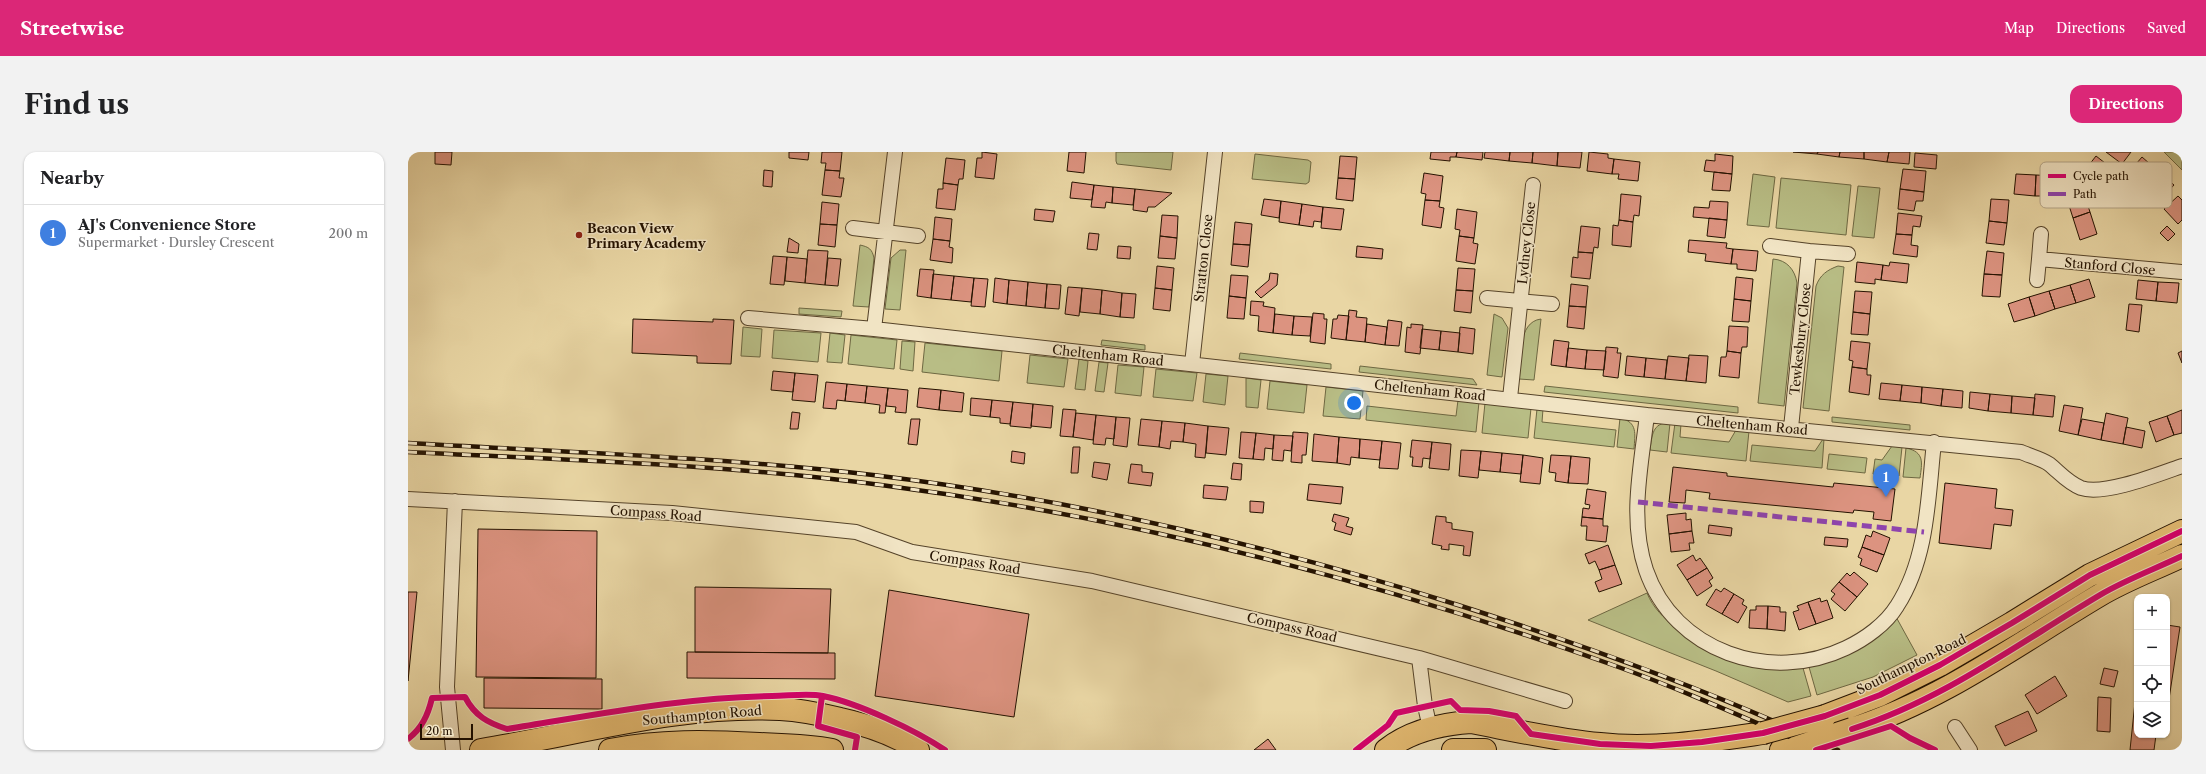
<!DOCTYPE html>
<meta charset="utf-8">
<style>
body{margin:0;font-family:"Libre Caslon Text",serif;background:#f2f2f2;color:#202124}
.controls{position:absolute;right:12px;bottom:12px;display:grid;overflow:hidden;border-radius:8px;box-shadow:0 1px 3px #0004}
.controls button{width:36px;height:36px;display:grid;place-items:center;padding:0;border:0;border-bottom:1px solid #e0e0e0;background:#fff;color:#202124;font:20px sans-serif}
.scale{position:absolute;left:12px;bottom:10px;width:53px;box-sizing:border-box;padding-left:4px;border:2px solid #241200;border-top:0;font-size:11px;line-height:14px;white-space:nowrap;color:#241200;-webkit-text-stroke:3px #f1e4c4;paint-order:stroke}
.you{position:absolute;left:946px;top:251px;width:14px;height:14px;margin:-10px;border:3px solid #fff;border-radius:50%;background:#1a73e8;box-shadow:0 0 0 6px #1a73e833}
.badge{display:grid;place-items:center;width:26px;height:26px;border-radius:50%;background:#db2777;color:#fff;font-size:13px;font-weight:700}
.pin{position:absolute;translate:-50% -33px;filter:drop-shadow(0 1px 2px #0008)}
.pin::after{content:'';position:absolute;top:21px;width:14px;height:12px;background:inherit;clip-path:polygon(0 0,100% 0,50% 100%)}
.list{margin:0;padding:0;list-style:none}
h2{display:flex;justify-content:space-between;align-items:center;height:52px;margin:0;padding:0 16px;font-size:17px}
h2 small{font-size:13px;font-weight:400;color:#757577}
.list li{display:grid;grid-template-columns:26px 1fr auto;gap:12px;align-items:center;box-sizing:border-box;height:56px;padding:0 16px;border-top:1px solid #e0e0e0}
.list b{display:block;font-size:15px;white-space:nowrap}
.list p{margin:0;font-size:13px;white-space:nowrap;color:#757577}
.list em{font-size:13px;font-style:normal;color:#757577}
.icon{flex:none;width:22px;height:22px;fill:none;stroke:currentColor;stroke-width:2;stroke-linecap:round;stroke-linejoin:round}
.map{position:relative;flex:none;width:1774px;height:598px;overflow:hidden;border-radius:12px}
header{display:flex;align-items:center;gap:24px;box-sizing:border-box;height:56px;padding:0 20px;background:#db2777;color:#fff}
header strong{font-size:19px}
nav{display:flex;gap:22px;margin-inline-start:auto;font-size:14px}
.intro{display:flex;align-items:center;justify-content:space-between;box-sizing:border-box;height:96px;padding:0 24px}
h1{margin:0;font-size:28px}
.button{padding:10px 18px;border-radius:12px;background:#db2777;color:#fff;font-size:14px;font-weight:700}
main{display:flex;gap:24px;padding:0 24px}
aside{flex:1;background:#fff;border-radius:12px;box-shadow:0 1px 3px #0004}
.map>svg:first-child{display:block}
.green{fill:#b8bd85;stroke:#6e6842}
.building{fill:#dc9380;stroke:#241200}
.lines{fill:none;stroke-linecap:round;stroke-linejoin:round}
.minor-casing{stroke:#554329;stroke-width:16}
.primary-casing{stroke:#241200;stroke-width:24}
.minor{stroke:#f1e4c4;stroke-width:14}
.primary{stroke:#e4bb72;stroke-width:22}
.rail-casing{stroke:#241200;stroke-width:4.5}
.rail{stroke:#f1e4c4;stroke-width:3;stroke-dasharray:9;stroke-linecap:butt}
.primary-bridge-casing{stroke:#241200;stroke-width:24;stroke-linecap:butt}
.primary-bridge{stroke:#e4bb72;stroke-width:22}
.quiet{stroke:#8e44ad;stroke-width:5;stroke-dasharray:10 5;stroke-linecap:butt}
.cycleway-casing{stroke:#f1e4c4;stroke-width:8}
.cycleway{stroke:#d6006c;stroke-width:6}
.poi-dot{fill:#8f2418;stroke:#f1e4c4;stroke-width:1.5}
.labels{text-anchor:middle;stroke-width:3;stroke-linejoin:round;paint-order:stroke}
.poi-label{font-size:13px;font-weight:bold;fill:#241200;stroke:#f1e4c4;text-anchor:start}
.street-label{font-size:13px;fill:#241200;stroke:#f1e4c4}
.key{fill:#f1e4c4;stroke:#b4a589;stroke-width:1}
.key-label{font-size:11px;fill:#241200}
</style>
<header>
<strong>Streetwise</strong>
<nav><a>Map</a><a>Directions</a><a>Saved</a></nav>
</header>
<div class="intro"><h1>Find us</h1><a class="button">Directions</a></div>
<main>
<aside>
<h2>Nearby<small></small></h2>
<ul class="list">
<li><span class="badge" style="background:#3f7fe0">1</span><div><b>AJ's Convenience Store</b><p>Supermarket · Dursley Crescent</p></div><em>200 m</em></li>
</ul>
</aside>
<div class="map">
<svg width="1774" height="598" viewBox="0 0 1774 598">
<rect width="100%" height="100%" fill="#e9d6a4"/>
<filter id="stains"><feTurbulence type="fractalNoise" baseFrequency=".005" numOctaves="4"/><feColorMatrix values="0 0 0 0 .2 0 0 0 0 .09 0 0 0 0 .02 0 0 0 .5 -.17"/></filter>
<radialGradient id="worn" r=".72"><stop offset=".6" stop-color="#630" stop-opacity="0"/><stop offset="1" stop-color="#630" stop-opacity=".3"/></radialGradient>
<path class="green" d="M708,0H765L763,18L709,12L708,9Z
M1756,0H1774V18Z
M847,2L900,8L903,10L901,30L898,32L844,27Z
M1345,22L1367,25L1361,75L1339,73Z
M1373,26L1443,33L1438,83L1368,76Z
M1450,34L1472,36L1466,86L1444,84Z
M452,93C461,95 464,97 466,106L461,155L445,154Z
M492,98H498L492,158L477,157L483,106Z
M1365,107C1379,108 1387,118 1389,131L1376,254L1350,251Z
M1430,114L1436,115L1421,259L1395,256L1408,134C1412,123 1419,118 1430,114Z
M391,156L434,159L433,165L391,162Z
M1086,162L1094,166L1100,176L1094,225L1079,223Z
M1133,167L1126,228L1111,227C1113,208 1109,170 1133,167Z
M335,175L354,177L352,205L333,204Z
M366,178L413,181L410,210L364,206Z
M422,181L437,183L434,211L419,210Z
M443,183L489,188L486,217L440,212Z
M694,188L737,193V198L693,193Z
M494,189L507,190L505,219L492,217Z
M517,191L594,199L591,229L514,220Z
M832,201L923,212V217L831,207Z
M622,203L660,207L656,235L619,231Z
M671,207L680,209L677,238L667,237Z
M691,210L700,211L696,240L687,239Z
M710,213L736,215L733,244L707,241Z
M952,214L1065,227L1069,233L951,220Z
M748,217L789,221L785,249L745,245Z
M798,222L820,224L817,253L795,250Z
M838,226L853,228L850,256L838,255Z
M862,229L899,233L896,261L859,257Z
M1137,234L1330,255V261L1136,240Z
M918,235L955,239L952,267L915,264Z
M1050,248L1071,250L1068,280L958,268L959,254L1048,264Z
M1077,251L1123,256L1120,286L1074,281Z
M1129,257H1135L1134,270L1208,278L1206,295L1126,286Z
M1424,265L1502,273V278L1424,270Z
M1212,266C1230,270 1227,282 1226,297L1209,295Z
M1262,271L1259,300L1242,298C1244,284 1244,270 1262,271Z
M1267,271L1273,272L1272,285L1321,290L1328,278L1341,279L1338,309L1263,301Z
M1415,287H1416L1414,316L1342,309L1344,293L1407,299Z
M1484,294L1494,295L1491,324L1465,322L1467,307L1474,308Z
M1498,296C1517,300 1514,311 1512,326L1495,325Z
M1421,302L1459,306L1457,321L1419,317Z
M1239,441C1245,456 1256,466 1268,476C1305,509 1346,522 1395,516L1403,544L1380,550L1308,519L1180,468Z
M1487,463L1509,503L1465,525L1409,543L1401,515L1418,510Z"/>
<path class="building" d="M27,0H44L43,13L27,12Z
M381,0H401L400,8L381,6Z
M414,0H434L432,19L417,18L418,11H413Z
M574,0L589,2L586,27L567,25L569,6H574Z
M661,0H678L676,21L659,19Z
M1023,0H1049L1048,5H1042V9L1022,7Z
M1049,0H1075L1074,8L1048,5Z
M1077,0H1102L1101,9L1076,6Z
M1102,0H1125L1124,11L1101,9Z
M1125,0H1150L1149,14L1124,11Z
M1150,0H1174L1172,16L1149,14Z
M1181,0L1200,2V6L1206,7L1204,22L1179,19Z
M1385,0H1410L1409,2Z
M1410,0H1432L1431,5L1409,2Z
M1432,0H1456V7L1431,5Z
M1456,0H1481L1479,10L1456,7Z
M1481,0H1502L1501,12L1479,10Z
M1698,0H1723L1714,12Z
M1507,1L1529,3L1528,17L1506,15Z
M1307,2L1325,4L1324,22L1296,19L1298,8L1307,9Z
M932,4L949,5L947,27L930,26Z
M1688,4L1697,11L1690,20L1681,13Z
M1734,5L1750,19L1737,33L1722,19Z
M538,6L557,8L555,27H551L550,33L535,31Z
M1206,7L1232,10L1230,29L1210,27L1211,22H1204Z
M1495,17L1518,19L1516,40L1492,37Z
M356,18L365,19L364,35L355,34Z
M417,18L432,19L431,26H436L433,45L414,43Z
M1750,19L1766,33L1753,47L1737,33Z
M1306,20L1324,22L1322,39L1304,38Z
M1016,21L1035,24L1032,49L1017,48L1018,42L1013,41Z
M1608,22L1628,23L1627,44L1606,42Z
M1628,23L1648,24V44H1627Z
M930,26L947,27L945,49L928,47Z
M664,30L686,33L684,48L662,46Z
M535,31L550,33L547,58L528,56L530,37H535Z
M686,33L705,35L704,51L698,50L697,56L683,55Z
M705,35L727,37L725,53L704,51Z
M727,37L764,41L747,55H740L739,60L725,58Z
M1492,37L1516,40L1515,49H1508L1506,59L1490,57Z
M1675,39L1682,60L1665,66L1658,44Z
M1213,42L1233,44L1231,64L1226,63L1225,70L1211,68Z
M1770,44L1774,48V68L1770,72L1756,57Z
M856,47L873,49L871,66L853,63Z
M1583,47L1601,48L1599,71L1581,69Z
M1017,48L1032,49L1031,55L1036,56L1033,76L1014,73Z
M873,49L894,52L891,73L871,70Z
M1302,49L1320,50L1319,68L1285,65L1286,55L1301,56Z
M414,50L431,52L429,73L412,72Z
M894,52L915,55L913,70L906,69L905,75L891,73Z
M915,55L936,57L933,78L913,76Z
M627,57L647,59L645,70L626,68Z
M1049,57L1069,60L1066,86L1051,84L1052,78L1047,77Z
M1682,60L1689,82L1672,88L1665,66Z
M1490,61L1514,64L1512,75L1505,74L1504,83L1488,82Z
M754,63L770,64L769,86L752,84Z
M527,65L544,67L542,89L525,87Z
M1301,66L1319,68L1317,86L1299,84Z
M1211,68L1225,70L1223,95L1204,93L1205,73L1210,74Z
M1581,69L1599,71L1596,93L1578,91Z
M827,70L844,72L842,93L825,92Z
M412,72L429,73L427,95L410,93Z
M1173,74L1192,76L1190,96L1186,95L1185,101L1170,100Z
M1759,74L1767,82L1760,89L1752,81Z
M681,81L691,82L689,98L679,97Z
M1488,82L1504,83L1503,93L1510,94L1509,105L1485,102Z
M752,84L769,86L767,107L750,106Z
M1051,84L1066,86L1065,91L1070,92L1067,112L1048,109Z
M381,86L391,92L390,101L379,100Z
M525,87L542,89L541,95L545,96L544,111L522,108Z
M1281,88L1319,91L1318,96L1325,97L1323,112L1297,109L1298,102L1280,100Z
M825,92L842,93L840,115L823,113Z
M710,94L723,95L722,107L709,106Z
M949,94L975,97L974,107L948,105Z
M1325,97L1350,99L1348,119L1329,117V112H1323Z
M400,98L420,99L417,133L397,131Z
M1579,99L1596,101L1594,123L1576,122Z
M1170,100L1185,101L1182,127L1163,125L1165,105L1170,106Z
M365,104L379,105L376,133L362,132Z
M379,105L399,107L397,131L377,129Z
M420,106L433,107L430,134L417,133Z
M1449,110L1475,113L1473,128L1467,127V132L1447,130Z
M1482,110L1501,112L1499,131L1473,128L1475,113L1481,114Z
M749,114L766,116L764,138L747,136Z
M1050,116L1067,117L1065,139L1048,138Z
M512,117L526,118L523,146L509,144Z
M862,121L870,122L869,133L853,146L847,140L861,128Z
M525,122L546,124L543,148L523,146Z
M1576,122L1594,123L1592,145L1574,144Z
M823,123L840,124L838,146L821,144Z
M546,124L566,126L563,150L543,148Z
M1328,125L1345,127L1343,149L1326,147Z
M566,126L580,127L577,155L563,154Z
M587,126L601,128L599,152L585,150Z
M1681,127L1687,145L1668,151L1662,133Z
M601,128L620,130L618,154L599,152Z
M1730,128L1750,130L1748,149L1728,147Z
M620,130L639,132L637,156L618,154Z
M1750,130L1771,131L1769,151L1748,149Z
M639,132L653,133L651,157L637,156Z
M1163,132L1180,134L1178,155L1161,154Z
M1662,133L1668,151L1647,157L1641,139Z
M660,135L674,136L671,164L657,162Z
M674,136L694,138L692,162L672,160Z
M747,136L764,138L762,159L745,157Z
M694,138L714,141L712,165L692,162Z
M1048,138L1065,139L1063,161L1046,159Z
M1447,139L1464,140L1462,162L1445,160Z
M1641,139L1647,157L1627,164L1621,145Z
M714,141L728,142L726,166L712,165Z
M821,144L838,146L836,167L819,166Z
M1621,145L1627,164L1606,170L1600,152Z
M1326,147L1343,149L1341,170L1324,169Z
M843,149L856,150L855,154L867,156L865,181L850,179L851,164L842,163Z
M1721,152L1734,153L1731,180L1718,178Z
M1161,154L1178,155L1176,177L1159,175Z
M941,158L949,159L948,165L959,166L957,190L938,188Z
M1445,160L1462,162L1460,183L1443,182Z
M905,161L916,162V167H919L917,192L902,190Z
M867,162L886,164L884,183L865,181Z
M930,163L941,164L938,188L923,186L925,167H929Z
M886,164L904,165L902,184L884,183Z
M225,167L305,170V167L326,168L323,212L289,211V204L224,201Z
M980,168L994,170L991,194L977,193Z
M959,172L979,175L977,193L957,190Z
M1003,172L1015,173L1012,202L997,200L999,175L1003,176Z
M1321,174L1340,175L1339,195H1334L1333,201L1319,199Z
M1052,175L1067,177L1065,202L1050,200Z
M1014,177L1033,179L1031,198L1012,196Z
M1033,179L1052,181L1050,200L1031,198Z
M1146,188L1161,190L1158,215L1143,213Z
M1443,189L1462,191L1459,217L1444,215L1445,209L1441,208Z
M1198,195L1210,196L1209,201H1213L1210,226L1195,224Z
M1160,196L1179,198L1177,217L1158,215Z
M1179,198L1198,199L1196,218L1177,217Z
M1319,199L1333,201L1331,226L1311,224L1313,205H1318Z
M1774,199V211L1770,201Z
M1281,203L1300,204L1298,231L1278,229Z
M1219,204L1238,206L1236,225L1217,223Z
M1260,204L1281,206L1278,229L1257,227Z
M1238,206L1259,208L1257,227L1236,225Z
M1444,215L1459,217V223H1463L1461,243L1441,240Z
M365,219L387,221L385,240L363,238Z
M387,221L410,223L407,250L384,248Z
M418,230L439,232L437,249L429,248L428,257L415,256Z
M1473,231L1494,233L1492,249L1471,247Z
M439,232L459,234L457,251L437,249Z
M1494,233L1514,235L1513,251L1492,249Z
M459,234L480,236L477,261H471L472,253L457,251Z
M1514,235L1535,237L1533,254L1513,251Z
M480,236L500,238L498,261L487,260L488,255L478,254Z
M511,236L533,238L531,258L509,255Z
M1535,237L1555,239L1554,256L1533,254Z
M533,238L556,241L554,260L531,258Z
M1562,240L1582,242L1580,259L1561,256Z
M1582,242L1604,244L1603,261L1580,259Z
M1627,242L1647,244L1645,265L1625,263Z
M1604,244L1627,246L1625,263L1603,261Z
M563,246L584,248L582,265L562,263Z
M584,248L605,250L602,272L592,271V266L582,265Z
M605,250L625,252L623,276L602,274Z
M625,252L645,254L643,276L623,274Z
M1656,253L1675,256L1670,283L1651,279Z
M655,257L668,258L665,285L652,284Z
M1774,258V281L1766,283L1759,264Z
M384,260L392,261L390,277H382Z
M668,261L688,263L685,288L665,285Z
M1698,261L1720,266L1715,292L1693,288Z
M688,263L708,265L706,287L698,286L697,293L685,292Z
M1759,264L1766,283L1748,290L1741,270Z
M708,265L722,266L719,295L705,293Z
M503,267H512L509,293L500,292Z
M733,267L754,269L751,295L730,293Z
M1674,267L1696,271L1693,288L1670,283Z
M754,269L777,271L775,290L763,289L762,297L751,295Z
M777,271L800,274L797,306L787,305L788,292L775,290Z
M800,274L821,276L818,303L798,301Z
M1718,275L1737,279L1734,296L1715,292Z
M833,280L848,281L845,307L831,306Z
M885,280L900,281L898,303H894V311L883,310Z
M848,281L866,283L865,297L857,296L856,308L845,307Z
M906,282L931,285L929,311L904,309Z
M866,283L885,284L883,299L876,298L875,309L864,308Z
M931,285L952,287L951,306L943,305L942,313L929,311Z
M952,287L974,289L972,308L951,306Z
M1004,288L1024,290L1022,307L1015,306L1014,315L1004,314L1005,305H1002Z
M974,289L993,291L990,317L971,316Z
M1024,290L1043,292L1041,318L1021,316Z
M665,295H672L670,321H663Z
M1053,298L1073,299L1070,326L1051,324Z
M604,299L617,301L616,312L603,310Z
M1073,299L1094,301L1092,320L1071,318Z
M1094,301L1115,303L1113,322L1092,320Z
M1115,303L1135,306L1132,332L1112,330Z
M1143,303L1163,304L1160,331L1147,329L1148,321L1141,320Z
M1163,304L1182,306L1180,332L1160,331Z
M686,310L702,312L699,328L684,325Z
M825,311L834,312L833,328L823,327Z
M723,312L734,313V320L745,321L743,334L720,331Z
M1265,315L1319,321V324L1425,335L1426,331L1487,337L1483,369L1465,367L1466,360L1446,358L1445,361L1301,347L1302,341L1278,338L1277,351L1261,350Z
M1537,331L1589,337L1587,356L1605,358L1603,374L1586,372L1583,397L1531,391Z
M901,332L935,335L933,352L899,348Z
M796,333L820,335L818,348L795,346Z
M1179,337L1198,340L1195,367L1174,365L1175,356L1181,357L1182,353L1177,352Z
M842,349L856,350L855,361L842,360Z
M1278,361V368L1283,367L1284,379L1261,382L1259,363Z
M926,362L941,366L938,374L945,376L943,383L926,378L928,371L924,369Z
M1028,364L1038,365V370L1044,371V377L1065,380L1062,404L1055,403L1056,394L1041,392V398L1033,397L1034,394L1024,392Z
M1174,365L1195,367V374H1200L1198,390L1178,388L1179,374H1173Z
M1301,373L1324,376L1323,384L1300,381Z
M70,377L189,379L188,526L68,525Z
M1284,379L1286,391H1281L1282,398L1263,400L1261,382Z
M1465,379L1482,386L1476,403L1454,395L1458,383L1463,385Z
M1417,385L1440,387L1439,395L1416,393Z
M1200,393L1207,413L1191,418L1187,409L1181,412L1177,402Z
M1454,395L1476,403L1469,420L1452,413L1454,407L1450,405Z
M1285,403L1288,409L1292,406L1299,416L1279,428L1269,413Z
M1207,413L1214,432L1191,440L1187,430L1194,427L1191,418Z
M1299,416L1305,426L1301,429L1304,434L1289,444L1279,428Z
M1446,420L1460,432L1449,445L1431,430L1439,421L1442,424Z
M1431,430L1449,445L1437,459L1423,447L1427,442L1423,439Z
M287,435L423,437L420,501L287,500Z
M1316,436L1326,442L1314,462L1298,453L1308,437L1313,440Z
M481,438L621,462L606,565L467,544Z
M0,440H9L0,529Z
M1326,442L1336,448L1334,452L1339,455L1330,471L1314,462Z
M1412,446L1413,450L1419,448L1425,466L1408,472L1400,450Z
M1400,450L1408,472L1391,478L1385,460L1391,458L1389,454Z
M1348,454H1360L1359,477L1341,476L1342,458H1348Z
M1360,454L1372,455V460H1378L1377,479L1359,477Z
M1759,473L1772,475L1761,547L1759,546Z
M279,500L427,501V527L279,526Z
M1696,516L1710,519L1706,535L1692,532Z
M1647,524L1659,544L1629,562L1617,543Z
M76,526L194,527V557L76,556Z
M1690,545L1703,546L1702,580L1689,579Z
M1727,550L1729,551V583H1748L1746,598H1722Z
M1620,559L1629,579L1597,594L1587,574Z
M860,587L868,598H846Z"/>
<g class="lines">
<defs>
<path id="minor" d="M445,76L510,84
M1362,94L1401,99L1383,276
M1401,99L1440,102
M1631,107L1633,82
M1629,128L1631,107L1774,120
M1079,146L1144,152
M340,166L466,177L1239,263L1613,300C1622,304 1634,307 1641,312C1652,321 1660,331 1673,336C1696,344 1751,322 1774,314
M466,177L487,0
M784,212L807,0
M1102,246L1125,33
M1239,263C1233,314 1221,368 1238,418C1266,500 1363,532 1438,496C1457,487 1478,472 1489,454C1520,406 1520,345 1526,290
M0,347L264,361L448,380L504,400L684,429L1011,506L1017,554L1022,576
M1011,506L1157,549
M1547,575L1562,598
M45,598L39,535L47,349"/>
<path id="primary" d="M1417,564L1472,543L1532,513L1604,471L1682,423L1774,379
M1444,577C1535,548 1611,491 1692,443C1717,428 1747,417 1774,404
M73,598C172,582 271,552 372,557C393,558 412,562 432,567C459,573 487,582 510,598
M202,598C252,588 300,589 351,592C376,593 400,593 424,598
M978,598C1002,579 1032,572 1063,570C1105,578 1148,588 1192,592C1246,598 1301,589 1355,581
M1045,598H1077
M1373,598L1387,596"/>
</defs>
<use href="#minor" class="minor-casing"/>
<use href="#primary" class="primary-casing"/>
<use href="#minor" class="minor"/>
<use href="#primary" class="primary"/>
<defs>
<path id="rail" d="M0,291C155,300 311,305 465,323C663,347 860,393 1050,453C1179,494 1307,540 1430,598
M0,300C158,308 316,312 473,333C722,365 966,428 1202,512C1273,537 1342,568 1411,598"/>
</defs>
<use href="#rail" class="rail-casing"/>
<use href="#rail" class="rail"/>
<defs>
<path id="primary-bridge" d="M1355,581L1417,564
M1387,596L1444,577"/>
</defs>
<use href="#primary-bridge" class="primary-bridge-casing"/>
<use href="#primary-bridge" class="primary-bridge"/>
<path class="quiet" d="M1230,350L1516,380"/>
<defs>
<path id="cycleway" d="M414,544L410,574L449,585L447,598
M1444,577C1535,548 1611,491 1692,443C1717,428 1747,417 1774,404
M0,587C14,576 20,563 24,546L57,545C67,564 80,571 99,577C187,563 275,545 364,544C380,544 400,541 415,544C450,551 507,578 537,598
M948,598L980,573L988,561L1043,549L1052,558L1081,559L1108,564L1123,582L1192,592L1243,594L1294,590L1355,581L1417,564L1472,543L1532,513L1604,471L1682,423L1774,379
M1408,598L1483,574L1502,586L1527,598"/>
</defs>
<use href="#cycleway" class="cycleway-casing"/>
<use href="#cycleway" class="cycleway"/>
</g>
<circle class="poi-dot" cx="171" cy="83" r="4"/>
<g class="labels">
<g class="poi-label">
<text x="179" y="81">Beacon View<tspan x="179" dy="15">Primary Academy</tspan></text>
</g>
<g class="street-label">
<text transform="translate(1118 91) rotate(-84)" y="5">Lydney Close</text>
<text transform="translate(795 106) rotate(-84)" y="5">Stratton Close</text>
<text transform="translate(1702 114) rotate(5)" y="5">Stanford Close</text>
<text transform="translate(1392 187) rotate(-84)" y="5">Tewkesbury Close</text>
<text transform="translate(700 203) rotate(6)" y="5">Cheltenham Road</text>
<text transform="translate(1022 238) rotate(6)" y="5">Cheltenham Road</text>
<text transform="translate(1344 273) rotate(5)" y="5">Cheltenham Road</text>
<text transform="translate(248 361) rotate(4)" y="5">Compass Road</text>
<text transform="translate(567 410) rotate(9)" y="5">Compass Road</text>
<text transform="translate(884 475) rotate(13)" y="5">Compass Road</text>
<text transform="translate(1503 512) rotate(-26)" y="5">Southampton Road</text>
<text transform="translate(294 563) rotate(-5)" y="5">Southampton Road</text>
</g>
</g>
<rect x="1632" y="10" width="132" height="46" rx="6" class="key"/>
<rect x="1640" y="22" width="18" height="4" fill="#d6006c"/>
<rect x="1640" y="40" width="18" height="4" fill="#8e44ad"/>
<g class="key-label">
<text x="1665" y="28">Cycle path</text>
<text x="1665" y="46">Path</text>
</g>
<rect width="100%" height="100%" filter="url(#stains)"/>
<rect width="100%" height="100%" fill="url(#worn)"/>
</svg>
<div class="controls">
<button>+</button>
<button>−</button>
<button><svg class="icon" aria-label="locate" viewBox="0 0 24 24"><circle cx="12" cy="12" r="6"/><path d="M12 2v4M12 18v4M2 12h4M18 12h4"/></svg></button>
<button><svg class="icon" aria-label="layers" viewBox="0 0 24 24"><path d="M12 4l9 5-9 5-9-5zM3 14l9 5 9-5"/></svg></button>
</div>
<div class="scale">20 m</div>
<div class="you"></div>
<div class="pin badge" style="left:1478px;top:345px;background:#3f7fe0">1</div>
</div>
</main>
